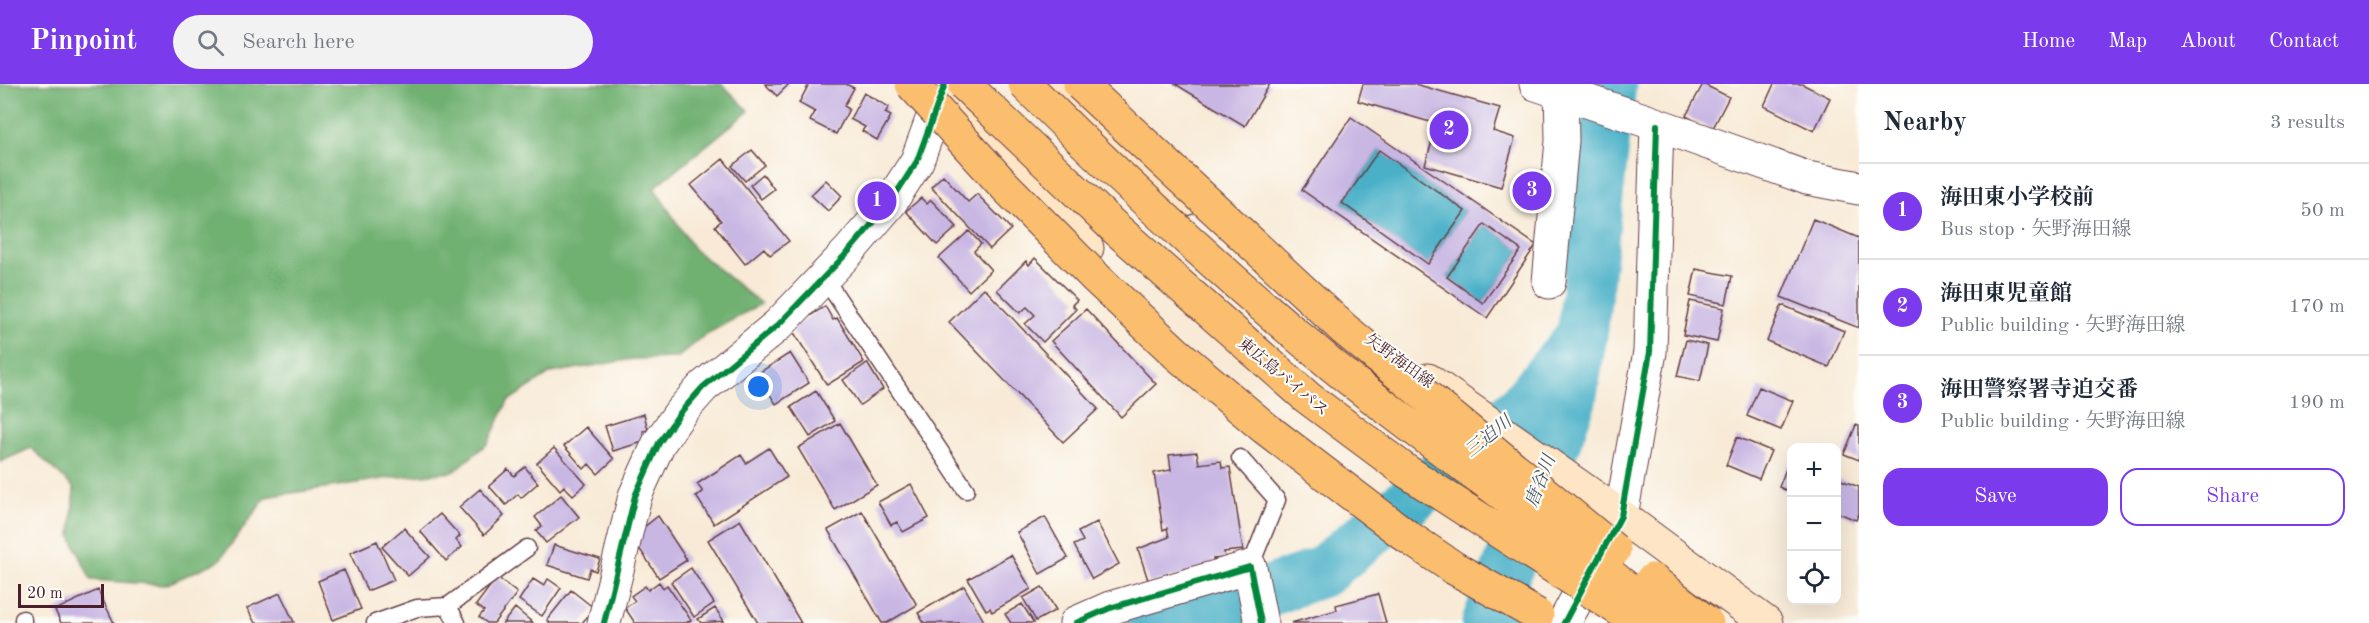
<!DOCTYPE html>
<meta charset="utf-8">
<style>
body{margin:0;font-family:"Old Standard TT","Noto Serif JP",serif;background:#f2f2f3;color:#1f2937}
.controls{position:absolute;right:18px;bottom:18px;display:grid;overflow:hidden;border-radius:12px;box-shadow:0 6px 24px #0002}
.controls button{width:54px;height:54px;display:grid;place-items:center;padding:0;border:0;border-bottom:2px solid #e0e1e3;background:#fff;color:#1f2937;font:30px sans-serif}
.scale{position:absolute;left:18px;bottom:15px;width:86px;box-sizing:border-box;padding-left:6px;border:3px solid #4a1f2b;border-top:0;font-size:16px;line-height:21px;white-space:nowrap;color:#4a1f2b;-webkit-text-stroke:4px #fdfcf7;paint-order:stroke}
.you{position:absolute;left:759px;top:303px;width:21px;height:21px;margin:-15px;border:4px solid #fff;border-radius:50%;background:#1a73e8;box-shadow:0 0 0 9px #1a73e833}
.badge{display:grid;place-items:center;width:39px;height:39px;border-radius:50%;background:#7c3aed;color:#fff;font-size:20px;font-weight:700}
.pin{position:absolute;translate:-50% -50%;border:3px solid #fff;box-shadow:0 2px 6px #0006}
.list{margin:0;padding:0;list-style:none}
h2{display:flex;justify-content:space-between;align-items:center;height:78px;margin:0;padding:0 24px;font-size:26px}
h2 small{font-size:20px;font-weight:400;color:#747a83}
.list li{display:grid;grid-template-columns:39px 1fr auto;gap:18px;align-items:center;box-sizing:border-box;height:96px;padding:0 24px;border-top:2px solid #e0e1e3}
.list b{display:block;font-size:22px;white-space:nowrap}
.list p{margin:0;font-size:20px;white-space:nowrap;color:#747a83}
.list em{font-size:20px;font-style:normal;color:#747a83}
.actions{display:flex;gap:12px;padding:18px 24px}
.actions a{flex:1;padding:14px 0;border:2px solid #7c3aed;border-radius:18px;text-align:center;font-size:21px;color:#7c3aed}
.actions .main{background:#7c3aed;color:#fff}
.icon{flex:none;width:33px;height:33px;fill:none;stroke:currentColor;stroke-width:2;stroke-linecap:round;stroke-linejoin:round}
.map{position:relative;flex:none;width:1859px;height:539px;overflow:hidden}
header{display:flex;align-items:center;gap:36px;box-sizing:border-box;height:84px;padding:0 30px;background:#7c3aed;color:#fff}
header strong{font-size:28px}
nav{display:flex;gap:33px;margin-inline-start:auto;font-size:21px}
.search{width:420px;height:54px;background:#f2f2f3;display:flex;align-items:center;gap:15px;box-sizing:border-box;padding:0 21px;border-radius:33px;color:#747a83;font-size:22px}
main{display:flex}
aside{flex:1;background:#fff}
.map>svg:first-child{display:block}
.forest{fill:#70b071;stroke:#5d684e;stroke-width:1.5}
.water{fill:#49b0c8;stroke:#4a687a;stroke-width:1.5}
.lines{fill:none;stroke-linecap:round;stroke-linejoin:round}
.river{stroke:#49b0c8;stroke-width:51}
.building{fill:#c8b6e3;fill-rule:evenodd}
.service-casing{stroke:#643d45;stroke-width:19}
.minor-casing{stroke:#643d45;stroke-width:35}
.tertiary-casing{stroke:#643d45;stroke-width:35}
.secondary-casing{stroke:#643d45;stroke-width:35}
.service{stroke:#fff;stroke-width:16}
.minor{stroke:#fff;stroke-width:33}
.tertiary{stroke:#fff;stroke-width:33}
.secondary{stroke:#fde5c5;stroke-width:33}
.motorway-bridge-casing{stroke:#643d45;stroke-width:35;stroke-linecap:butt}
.motorway-bridge{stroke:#fabe6e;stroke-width:33}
.cycleway-casing{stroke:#fdfcf7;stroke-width:10}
.cycleway{stroke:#00873e;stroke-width:6}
.labels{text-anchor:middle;stroke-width:4.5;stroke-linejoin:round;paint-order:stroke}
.street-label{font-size:16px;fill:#4a1f2b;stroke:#fdfcf7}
.water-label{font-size:18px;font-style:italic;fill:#4a596a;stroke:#fdfcf7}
</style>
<header>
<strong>Pinpoint</strong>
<div class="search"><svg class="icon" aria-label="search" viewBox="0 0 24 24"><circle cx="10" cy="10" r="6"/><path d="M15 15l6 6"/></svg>Search here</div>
<nav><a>Home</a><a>Map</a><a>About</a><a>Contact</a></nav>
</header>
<main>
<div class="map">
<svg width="1859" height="539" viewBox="0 0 1859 539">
<rect width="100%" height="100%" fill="#fdfcf7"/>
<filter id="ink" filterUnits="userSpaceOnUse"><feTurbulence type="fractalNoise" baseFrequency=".0167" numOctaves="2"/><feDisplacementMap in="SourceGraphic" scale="12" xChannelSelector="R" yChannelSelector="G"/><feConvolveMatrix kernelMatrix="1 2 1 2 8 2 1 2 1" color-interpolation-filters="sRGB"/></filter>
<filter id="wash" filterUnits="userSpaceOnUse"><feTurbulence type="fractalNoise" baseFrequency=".008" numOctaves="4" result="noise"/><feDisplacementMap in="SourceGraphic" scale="24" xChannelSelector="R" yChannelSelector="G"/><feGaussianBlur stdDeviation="1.35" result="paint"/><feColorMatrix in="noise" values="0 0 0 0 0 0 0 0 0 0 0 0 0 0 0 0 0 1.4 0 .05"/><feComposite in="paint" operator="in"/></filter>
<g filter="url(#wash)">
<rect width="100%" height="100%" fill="#f8ead6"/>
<path class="forest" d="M0,0H722L749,27L654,104L694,165L761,220L705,251L677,274L633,275L551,289L508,317L488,359L453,388L389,394L266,413L219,477L165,501L91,496L71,452L74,404L31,364L0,378Z"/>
<path class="water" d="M1379,66L1465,127L1428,180L1342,119Z
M1484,140L1521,166L1483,219L1447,193Z"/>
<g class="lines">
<path class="river" d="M1153,539L1246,515L1322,488L1521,324L1581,252
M1487,539L1571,316L1582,251L1611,0"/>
</g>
<g id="blocks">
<path class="building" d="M765,0H789L777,12Z
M809,0H846L854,4L844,22L849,25L836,50L810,37L815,28L799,19Z
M1175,0H1270L1245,42Z
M1363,0H1415L1500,24L1493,47L1515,54L1501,103L1425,81L1437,40L1358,17Z
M1703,0L1729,13L1712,46L1686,32Z
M1774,0H1802L1830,14L1814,47L1764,22Z
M864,9L889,23L885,29L891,32L877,56L862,47L865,43L850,35Z
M1351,33L1536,161L1487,234L1302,106ZM1379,66L1465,127L1428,180L1342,119ZM1484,140L1521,166L1483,219L1447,193Z
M752,66L765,81L745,97L732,82Z
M723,75L789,157L770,171L764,164L745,180L715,142L721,137L691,101Z
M763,90L774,105L761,115L750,101Z
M943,91L968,118L977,110L1011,145L990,165L931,103Z
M1514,95L1541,98L1540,115L1512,112Z
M826,96L842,112L828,127L811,111Z
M921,114L927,120L931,116L957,143L937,161L906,127Z
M1813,135L1859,154V244L1781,213Z
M969,147L981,160L974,167L991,186L969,207L939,174Z
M1035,174L1077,216L1072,221L1076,225L1043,258L1025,240L1035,231L1027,223L1020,229L997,206L1026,177L1029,181Z
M1696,185L1732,192L1726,220L1690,212Z
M984,204L1098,325L1063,358L949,238Z
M1690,217L1724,224L1717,258L1683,251Z
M1782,221L1844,247L1829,283L1767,257Z
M825,222L833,236L837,234L864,278L827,301L791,244Z
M1086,225L1156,300L1121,333L1051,257Z
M1686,256L1708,261L1700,297L1677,292Z
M790,269L809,299L776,320L757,290Z
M867,279L883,305L860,321L843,296Z
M1759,303L1793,317L1781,346L1747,332Z
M816,307L835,337L810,353L791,323Z
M644,330L648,346L643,347L646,357L613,367L605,342Z
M840,339L877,401L835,426L798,364Z
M1856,341L1859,342V376L1844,370Z
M586,343L614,375L598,390L589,380L584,385L564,362Z
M1737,353L1771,367L1759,395L1726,381Z
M554,364L586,400L573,411L564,402L560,406L537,379Z
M769,364L787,393L714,440L696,412L703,408L697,400L741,371L746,379Z
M1197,368L1199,380L1221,377L1222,384L1230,383L1243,466L1224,468L1225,474L1213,475L1214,484L1149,499L1138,465L1169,453L1167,444L1163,446L1154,389L1171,386L1169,371Z
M1788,380L1792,381V409L1779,403Z
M525,383L538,399L521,414L518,410L506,421L489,402L508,385L514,392Z
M1836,394L1859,403V429L1856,436L1836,428Z
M911,400L929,434L903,448L897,438L891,441L878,418Z
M480,405L504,432L484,451L459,423Z
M561,411L579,433L546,459L536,447L542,442L535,433Z
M862,427L917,521L887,539H882L828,446Z
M440,430L460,452L456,456L462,463L446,477L420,447Z
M658,432L687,476L659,494L637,461L643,444Z
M1045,433L1068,474L1040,490L1017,448Z
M740,436L801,539H758L708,456Z
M1097,438L1119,480L1092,495L1074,461L1083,457L1078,448Z
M404,444L430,473L408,492L382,463Z
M377,457L394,496L367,507L350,469Z
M554,461L600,475L596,487L590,485L587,494L547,481Z
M1011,471L1031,505L992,528L990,524L986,526L968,495Z
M691,484L714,519L694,533L671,498Z
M344,486L361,525L333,536L318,497Z
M497,493L517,509L494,539H487L479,533L484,527L476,521Z
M533,495L544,502L548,495L561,504L542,532L519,516Z
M659,498L663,504L667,501L691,536L686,539H635L625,524L635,517L631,512L645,502L648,506Z
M964,502L985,539H924L918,529Z
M1042,503L1056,526L1036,537L1023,514Z
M98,506L114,539H61L55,526Z
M571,506L594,524L582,539H550L547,536Z
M280,509L294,538L255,539L247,524Z
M1378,510L1386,539H1291L1337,526L1336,521Z
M1022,520L1034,539H1011L1005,530Z
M515,524L533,539H503Z
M715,524L724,537L701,539L698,535Z"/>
</g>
</g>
<g filter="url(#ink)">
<use href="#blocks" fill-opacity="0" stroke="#643d45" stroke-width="1.5"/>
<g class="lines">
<defs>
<path id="service" d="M823,192L966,406
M1240,374L1277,416L1250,483
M448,522L457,539
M23,535V539
M375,539L417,524L448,522L527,464"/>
<path id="minor" d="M1536,0L1644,36L1807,94L1859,104
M1549,198L1562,57L1561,0
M1076,539L1110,524L1250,483L1261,539
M1564,539L1621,432L1650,268L1657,41"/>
<path id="tertiary" d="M604,539L635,412L659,359L680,329L703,303L778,241L849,167L890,119L917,77L944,3"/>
<path id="secondary" d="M945,0L1087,164
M1057,11L1090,41L1185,115
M1428,296L1621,432L1766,539"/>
</defs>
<use href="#service" class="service-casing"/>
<use href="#minor" class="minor-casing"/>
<use href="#tertiary" class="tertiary-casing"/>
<use href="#secondary" class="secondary-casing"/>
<use href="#service" class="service"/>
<use href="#minor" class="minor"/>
<use href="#tertiary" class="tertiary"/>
<use href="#secondary" class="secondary"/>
<defs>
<path id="motorway-bridge" d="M912,0L1001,98L1095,193L1177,270L1265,344L1408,453L1454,484L1537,531
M964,0L1114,143L1308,314L1406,387L1640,539
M1025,0C1123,98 1225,192 1332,281C1403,339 1479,392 1553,447C1593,476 1631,508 1670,539
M1080,0L1344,245L1614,466
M1652,496L1707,539"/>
</defs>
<use href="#motorway-bridge" class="motorway-bridge-casing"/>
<use href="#motorway-bridge" class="motorway-bridge"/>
<defs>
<path id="cycleway" d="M604,539L635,412L659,359L680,329L703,303L778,241L849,167L890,119L917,77L945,0
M1076,539L1110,524L1250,483L1261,539
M1564,539L1621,432L1650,268L1657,41"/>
</defs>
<use href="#cycleway" class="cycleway-casing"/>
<use href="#cycleway" class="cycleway"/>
</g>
</g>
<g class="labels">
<g class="street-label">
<text transform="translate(1400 276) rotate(36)" y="6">矢野海田線</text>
<text transform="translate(1284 292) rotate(40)" y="6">東広島バイパス</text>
</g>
<g class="water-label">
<text transform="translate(1488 352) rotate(-39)" y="6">三迫川</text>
<text transform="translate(1540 397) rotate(-69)" y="6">唐谷川</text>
</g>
</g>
</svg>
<div class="controls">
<button>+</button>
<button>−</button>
<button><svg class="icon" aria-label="locate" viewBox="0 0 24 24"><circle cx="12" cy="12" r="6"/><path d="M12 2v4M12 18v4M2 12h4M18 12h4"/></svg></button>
</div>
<div class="scale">20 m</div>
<div class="you"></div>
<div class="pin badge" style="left:877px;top:117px">1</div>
<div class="pin badge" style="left:1449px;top:46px">2</div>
<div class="pin badge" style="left:1532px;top:107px">3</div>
</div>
<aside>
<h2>Nearby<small>3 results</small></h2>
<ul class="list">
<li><span class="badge">1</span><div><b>海田東小学校前</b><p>Bus stop · 矢野海田線</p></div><em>50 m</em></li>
<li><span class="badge">2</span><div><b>海田東児童館</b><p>Public building · 矢野海田線</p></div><em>170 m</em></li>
<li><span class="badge">3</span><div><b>海田警察署寺迫交番</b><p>Public building · 矢野海田線</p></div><em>190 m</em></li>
</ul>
<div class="actions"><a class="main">Save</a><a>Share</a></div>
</aside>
</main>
